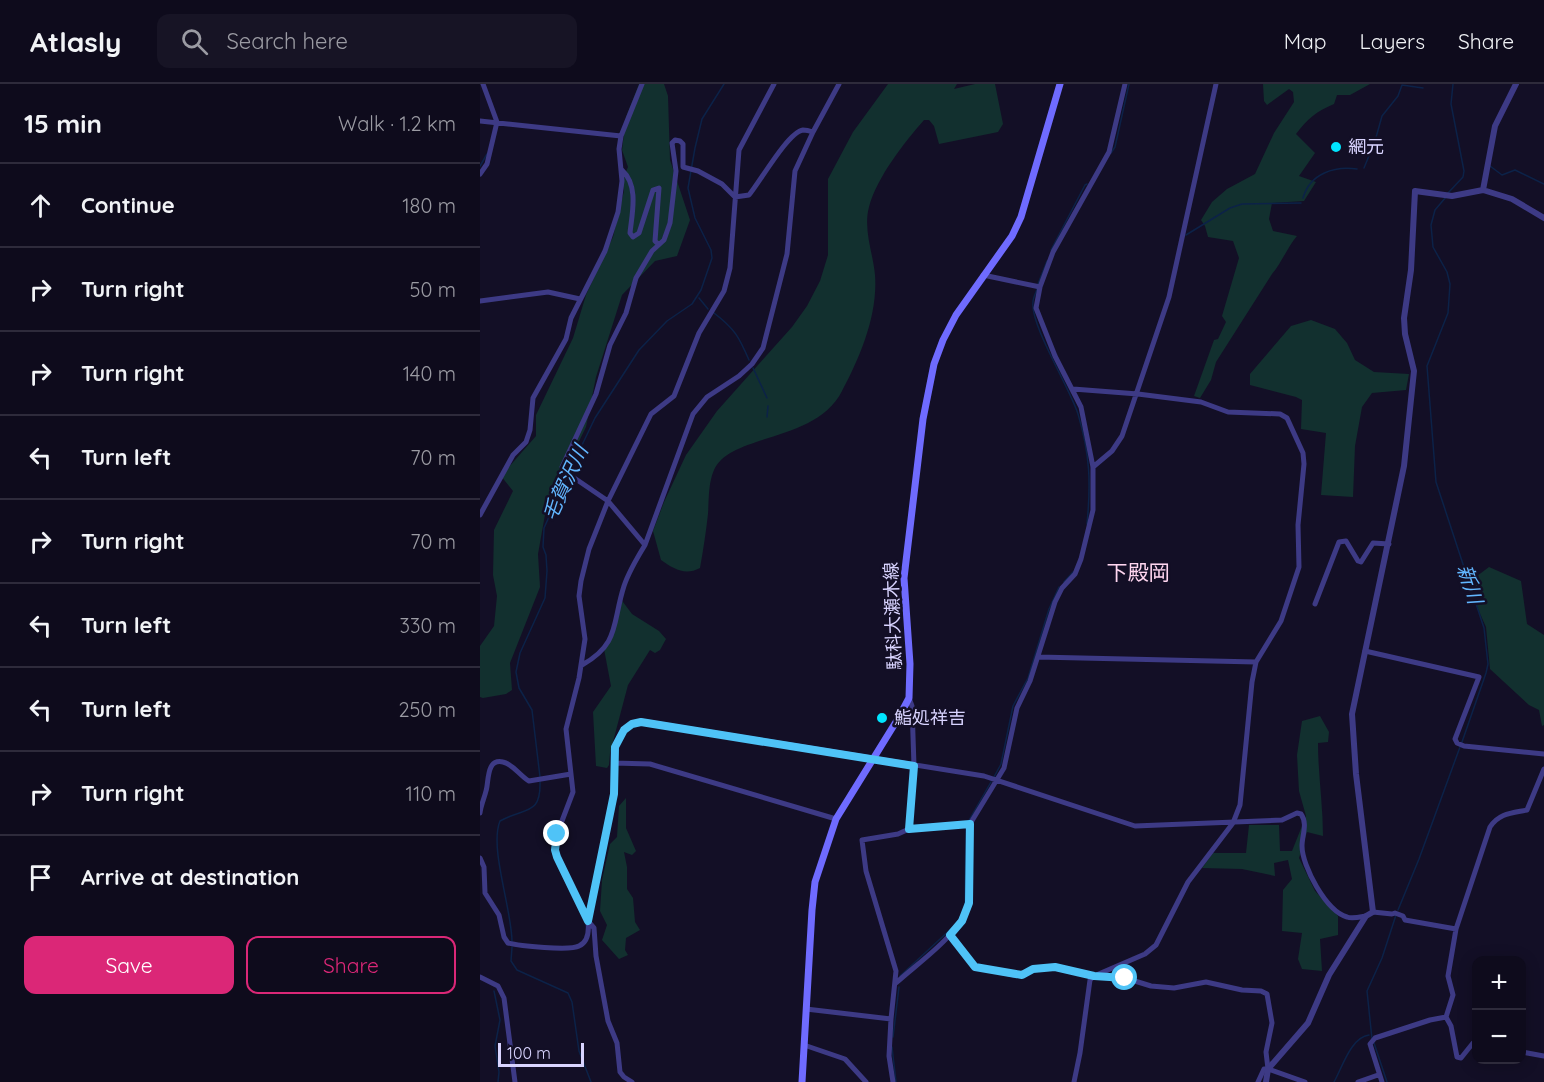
<!DOCTYPE html>
<meta charset="utf-8">
<style>
body{margin:0;font-family:Quicksand,"Noto Sans JP",sans-serif;background:#171425;color:#f1f3f6}
.controls{position:absolute;right:18px;bottom:18px;display:grid;overflow:hidden;border-radius:12px;box-shadow:0 3px 15px #0003}
.controls button{width:54px;height:54px;display:grid;place-items:center;padding:0;border:0;border-bottom:2px solid #2e2b3b;background:#0e0b1c;color:#f1f3f6;font:30px sans-serif}
.scale{position:absolute;left:18px;bottom:15px;width:86px;box-sizing:border-box;padding-left:6px;border:3px solid #d9d4ff;border-top:0;font-size:16px;line-height:21px;white-space:nowrap;color:#d9d4ff;-webkit-text-stroke:4px #130f26;paint-order:stroke}
.stop{position:absolute;width:18px;height:18px;margin:-14px;border:4px solid #4fc3f7;border-radius:50%;background:#fff}
.stop.end{background:#4fc3f7;border-color:#fff;box-shadow:0 2px 6px #0008}
.list{margin:0;padding:0;list-style:none}
h2{display:flex;justify-content:space-between;align-items:center;height:78px;margin:0;padding:0 24px;font-size:26px}
h2 small{font-size:20px;font-weight:400;color:#9b9ba3}
.list li{display:grid;grid-template-columns:39px 1fr auto;gap:18px;align-items:center;box-sizing:border-box;height:84px;padding:0 24px;border-top:2px solid #2e2b3b}
.list b{display:block;font-size:22px;white-space:nowrap}
.list em{font-size:20px;font-style:normal;color:#9b9ba3}
.actions{display:flex;gap:12px;padding:18px 24px}
.actions a{flex:1;padding:14px 0;border:2px solid #db2777;border-radius:12px;text-align:center;font-size:21px;color:#db2777}
.actions .main{background:#db2777;color:#fff}
.icon{flex:none;width:33px;height:33px;fill:none;stroke:currentColor;stroke-width:2;stroke-linecap:round;stroke-linejoin:round}
.map{position:relative;flex:none;width:1064px;height:998px;overflow:hidden}
header{display:flex;align-items:center;gap:36px;box-sizing:border-box;height:84px;padding:0 30px;background:#0e0b1c;border-bottom:2px solid #2e2b3b}
header strong{font-size:28px}
nav{display:flex;gap:33px;margin-inline-start:auto;font-size:21px}
.search{width:420px;height:54px;background:#171425;display:flex;align-items:center;gap:15px;box-sizing:border-box;padding:0 21px;border-radius:12px;color:#9b9ba3;font-size:22px}
main{display:flex}
aside{flex:1;background:#0e0b1c}
.map>svg:first-child{display:block}
.green{fill:#12302f}
.lines{fill:none;stroke-linecap:round;stroke-linejoin:round}
.stream{stroke:#0c2248;stroke-width:1.5}
.minor{stroke:#3d3a85;stroke-width:5}
.tertiary{stroke:#3d3a85;stroke-width:6}
.secondary{stroke:#6f6bff;stroke-width:7}
.route{stroke:#4fc3f7;stroke-width:8}
.poi-dot{fill:#00e5ff;stroke:#130f26;stroke-width:2}
.labels{text-anchor:middle;stroke-width:5;stroke-linejoin:round;paint-order:stroke}
.poi-label{font-size:18px;fill:#d9d4ff;stroke:#130f26;text-anchor:start}
.street-label{font-size:18px;fill:#d9d4ff;stroke:#130f26}
.water-label{font-size:20px;font-style:italic;fill:#62b6ff;stroke:#130f26}
.quarter-label{font-size:21px;fill:#ffd6f0;stroke:#130f26}
</style>
<header>
<strong>Atlasly</strong>
<div class="search"><svg class="icon" aria-label="search" viewBox="0 0 24 24"><circle cx="10" cy="10" r="6"/><path d="M15 15l6 6"/></svg>Search here</div>
<nav><a>Map</a><a>Layers</a><a>Share</a></nav>
</header>
<main>
<aside>
<h2>15 min<small>Walk · 1.2 km</small></h2>
<ul class="list">
<li><svg class="icon" aria-label="ahead" viewBox="0 0 24 24"><path d="M12 20V5M6 11l6-6 6 6"/></svg><div><b>Continue</b></div><em>180 m</em></li>
<li><svg class="icon" aria-label="right" viewBox="0 0 24 24"><path d="M7 20v-9h11M14 6l5 5-5 5"/></svg><div><b>Turn right</b></div><em>50 m</em></li>
<li><svg class="icon" aria-label="right" viewBox="0 0 24 24"><path d="M7 20v-9h11M14 6l5 5-5 5"/></svg><div><b>Turn right</b></div><em>140 m</em></li>
<li><svg class="icon" aria-label="left" viewBox="0 0 24 24"><path d="M17 20v-9H6M10 6l-5 5 5 5"/></svg><div><b>Turn left</b></div><em>70 m</em></li>
<li><svg class="icon" aria-label="right" viewBox="0 0 24 24"><path d="M7 20v-9h11M14 6l5 5-5 5"/></svg><div><b>Turn right</b></div><em>70 m</em></li>
<li><svg class="icon" aria-label="left" viewBox="0 0 24 24"><path d="M17 20v-9H6M10 6l-5 5 5 5"/></svg><div><b>Turn left</b></div><em>330 m</em></li>
<li><svg class="icon" aria-label="left" viewBox="0 0 24 24"><path d="M17 20v-9H6M10 6l-5 5 5 5"/></svg><div><b>Turn left</b></div><em>250 m</em></li>
<li><svg class="icon" aria-label="right" viewBox="0 0 24 24"><path d="M7 20v-9h11M14 6l5 5-5 5"/></svg><div><b>Turn right</b></div><em>110 m</em></li>
<li><svg class="icon" aria-label="arrive" viewBox="0 0 24 24"><path d="M6 21V4h12l-3 4 3 4H6"/></svg><div><b>Arrive at destination</b></div></li>
</ul>
<div class="actions"><a class="main">Save</a><a>Share</a></div>
</aside>
<div class="map">
<svg width="1064" height="998" viewBox="0 0 1064 998">
<rect width="100%" height="100%" fill="#130f26"/>
<path class="green" d="M159,0H184L188,12L190,76L210,136L197,172L175,177L142,211L116,293L106,343L66,425L58,470L60,503L30,579L32,606L26,610L3,614L0,613V562L14,542L17,512L13,491L14,446L33,407L21,392L56,352V331L93,254L106,211L133,153L144,107L142,97L148,83L142,66L146,33Z
M408,0H477L474,5L495,0H515L523,40L518,48L459,60L454,42L449,36H444C424,59 397,93 389,123C383,145 393,169 395,191C398,231 380,273 362,307C336,359 250,349 234,386C228,400 229,416 228,430C226,448 223,467 220,484C205,492 194,485 181,476L173,447L184,418L206,371L237,327L312,243L327,222L340,197L348,171V95L373,48Z
M783,0H890L870,11H857L854,20C837,27 827,35 816,50L835,69L819,92L836,98L824,117L792,119L789,135L793,147L817,152C807,164 802,178 792,190L736,278L731,296L720,314L714,312L734,256L738,255L746,238L742,232L759,174L753,157L728,153L725,142L721,136L732,118L747,105L775,90L794,49L814,18L813,8L809,5L787,21L784,17Z
M831,236L855,245L867,259L875,276L894,288L929,290L926,306L892,309L882,323L875,362L873,413L841,411L846,349L821,345L822,316L816,313L770,301V290L811,242Z
M1009,483L1041,497L1047,540L1064,551V641L1062,642L1059,626L1049,621L1010,585L1006,543L989,505L997,492Z
M140,514L152,530L179,547L186,555L180,566L175,569L170,566L148,601L130,669L129,681L127,684L116,682L113,628L131,602L124,565L131,555Z
M840,632L849,648L848,658L838,659C838,690 843,721 843,752L827,748L819,774L835,807L858,832V851L840,855L842,887L822,885L818,875L822,849L802,847L803,806L812,795L808,776L794,779L795,792L762,785L722,784L733,769H766L769,741H799L800,767H812L826,732L819,707L817,671L822,637Z
M146,714V744L156,767L152,771L144,768L147,783V805L153,814L155,838L160,846L146,854L145,866L148,871L139,875L122,856L127,841L120,827L122,796L130,760L137,753L139,722Z"/>
<g class="lines">
<path class="stream" d="M631,69L635,63L649,0
M0,82L7,70
M1010,82L1022,91L1035,86L1064,100
M884,84L895,57L902,32L918,12L922,1L943,4
M968,109L983,93L984,87L971,20L973,0
M966,113L955,126L951,141L953,163L967,188L970,200L968,229L947,282L956,398L1004,544L1008,580L1006,589L982,658
M823,114C830,89 855,82 877,85
M706,151L750,124L762,120L821,119
M571,166L605,101L607,100
M558,200L567,177
M557,205C556,209 553,214 553,218C550,241 590,304 598,330C610,370 611,399 607,440
M219,214L228,225
M234,229C255,245 259,253 269,276
M273,284L287,314
M287,333L288,322
M89,388L115,334L159,266L187,237L212,220L221,206L232,174L231,166L215,134L208,104L215,64L222,35L244,0
M584,498L593,488
M60,693L52,626L39,604L36,588L40,569L65,514L67,487L66,471L63,463L64,444L87,393
M514,693L521,680L533,622L548,594L569,525L579,503
M488,738L511,698
M485,822L486,743
M918,826L939,775L980,663
M32,858C32,825 9,764 20,737C45,723 61,732 60,698
M32,863L31,877L37,886L88,909L92,918L99,967L111,998
M420,892L472,844
M14,907L20,936L15,962L19,988L18,998
M413,953L419,903
M892,955L887,907L902,874L916,831
M894,959L907,998
M412,963L416,998
M854,998C862,984 871,953 889,951"/>
<path class="minor" d="M0,37L141,52
M142,86C159,102 152,129 150,149L153,153L159,149L173,106L179,104L175,157L178,160
M0,90L7,80L17,38L3,0
M255,113L242,100L218,87L203,83V60L200,57L195,56L192,59L196,87L190,139L184,156L172,167L156,194L146,229L130,261L116,310L82,383L84,387L128,417L165,461L213,330L227,313L259,292L272,280L283,264L307,170L315,87L333,48L359,0
M255,113L269,111C280,98 308,48 323,46C327,46 330,47 333,48
M503,191L560,203
M0,217L68,208L100,215
M593,305L658,310L721,318L748,328L800,330L807,334L823,369L824,380L818,441L819,483L801,537L776,578L772,598L760,721L753,739L708,798L676,861L665,870L614,892L610,896L600,969L594,998
M613,383L632,367L642,352L689,213L736,0
M0,431L33,371L46,358L50,346L53,314L86,255L91,234L125,167L138,128L142,97L139,65L141,52L162,0
M835,520L859,458L866,457L878,477L881,478L893,459L909,460
M885,567L999,593L975,655L977,659L984,662L1064,670
M558,573L776,578
M102,581C140,560 132,539 144,502C149,487 157,474 165,461
M134,679L170,680L356,735
M0,729C1,721 4,715 6,707C9,698 6,674 23,678C33,680 40,692 49,697L91,690
M429,745L434,682L432,622L429,614
M0,774L4,783L5,809L19,831L24,853L28,859C39,862 90,867 99,862C108,858 109,846 108,837C117,796 126,754 133,713C137,694 129,671 139,653C144,644 152,640 161,637L504,692L655,742L802,736L817,729L821,730C828,740 822,751 822,762C822,782 846,827 867,833C872,835 880,833 886,832
M893,828L912,830L915,829L923,832L925,836L976,845
M470,851L495,883L534,891H542L553,885L575,883L614,892L645,894L671,902L694,904L726,898L762,906L781,907L787,910L792,939L786,968L788,985
M0,893L18,902L24,914L35,998
M416,899C441,876 478,853 489,819L490,740L524,684L537,624L550,597L575,518L582,504L595,490L601,475L613,426V383L601,323L575,272L556,224L560,203L573,168L629,68L645,0
M326,925L411,935
M966,933L973,911L968,892L976,845L1010,743C1019,729 1032,729 1047,726L1064,685
M966,933L971,942L977,973L981,974L993,959L996,960
M324,961L365,975L386,998
M1042,968L1064,972
M1003,976H1008
M788,985L825,998
M152,998L144,993L140,988L137,959L128,937L116,872L114,844L108,837L75,766L77,750L93,708L86,645L99,594L105,555L99,512L101,497L109,465L128,417L171,330L194,312L219,249L244,207L250,184L259,66L294,0
M413,998L409,972L411,935L416,887L386,787L382,756L418,750L429,745L490,740
M778,998L784,985H788
M878,998L898,991
M902,998L890,960L895,954L950,936L966,933"/>
<path class="tertiary" d="M1003,106L1015,42L1036,0
M786,998L788,985L828,939L849,891L886,832L893,828L876,690L872,630L924,382L934,287L925,250L924,234L931,186L935,107L972,112L1003,106L1032,115L1064,134"/>
<path class="secondary" d="M322,998L332,826L335,798L356,735L419,633L429,614L430,580L424,494L443,335L454,280L463,256L476,231L532,152L541,133L580,0"/>
</g>
<g class="lines">
<path class="route" d="M77,750L75,766L77,773L108,837L134,710L135,663L144,646L152,640L161,638L434,682L429,745L490,740L489,819L482,837L470,851L495,883L542,891L553,885L575,883L614,892L645,894"/>
</g>
<g class="poi-dot">
<circle cx="856" cy="63" r="6"/>
<circle cx="402" cy="634" r="6"/>
</g>
<g class="labels">
<g class="poi-label">
<text x="868" y="69">網元</text>
<text x="414" y="640">鮨処祥吉</text>
</g>
<g class="street-label">
<text transform="translate(413 532) rotate(-92)" y="6">駄科大瀬木線</text>
</g>
<g class="water-label">
<text transform="translate(85 399) rotate(-65)" y="7">毛賀沢川</text>
<text transform="translate(990 500) rotate(72)" y="7">新川</text>
</g>
<g class="quarter-label">
<text x="658" y="496">下殿岡</text>
</g>
</g>
</svg>
<div class="controls">
<button>+</button>
<button>−</button>
</div>
<div class="scale">100 m</div>
<div class="stop" style="left:645px;top:894px"></div>
<div class="stop end" style="left:77px;top:750px"></div>
</div>
</main>
